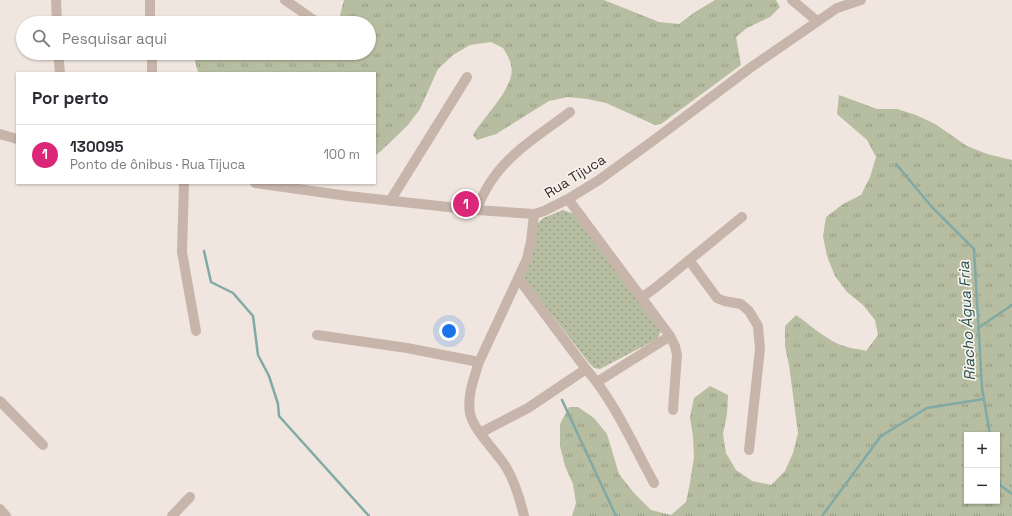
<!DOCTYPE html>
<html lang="pt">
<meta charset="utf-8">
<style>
body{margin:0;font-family:"Space Grotesk",sans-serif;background:#f7f7f7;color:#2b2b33}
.controls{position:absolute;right:12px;bottom:12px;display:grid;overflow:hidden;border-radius:0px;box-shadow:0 1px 3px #0004}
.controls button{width:36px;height:36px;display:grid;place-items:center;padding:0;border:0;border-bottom:1px solid #e1e1e2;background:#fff;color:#2b2b33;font:20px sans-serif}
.you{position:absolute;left:449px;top:331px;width:14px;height:14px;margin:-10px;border:3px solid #fff;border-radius:50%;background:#1a73e8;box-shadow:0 0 0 6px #1a73e833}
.badge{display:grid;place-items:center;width:26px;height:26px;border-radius:50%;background:#db2777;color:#fff;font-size:13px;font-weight:700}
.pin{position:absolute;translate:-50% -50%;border:2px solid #fff;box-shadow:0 1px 4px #0006}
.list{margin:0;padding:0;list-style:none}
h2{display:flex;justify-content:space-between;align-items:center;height:52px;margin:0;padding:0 16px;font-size:17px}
h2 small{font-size:13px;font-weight:400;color:#7c7c81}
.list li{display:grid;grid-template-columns:26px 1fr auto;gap:12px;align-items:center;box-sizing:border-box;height:60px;padding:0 16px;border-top:1px solid #e1e1e2}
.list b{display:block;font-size:15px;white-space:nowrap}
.list p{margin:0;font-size:13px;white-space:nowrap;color:#7c7c81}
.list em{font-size:13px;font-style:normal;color:#7c7c81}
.icon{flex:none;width:22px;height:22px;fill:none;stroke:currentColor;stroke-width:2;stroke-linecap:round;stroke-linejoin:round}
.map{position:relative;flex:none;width:1012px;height:516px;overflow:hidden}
.search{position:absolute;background:#fff;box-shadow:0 1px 3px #0004;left:16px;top:16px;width:360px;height:44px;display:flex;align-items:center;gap:10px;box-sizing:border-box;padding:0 14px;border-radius:22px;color:#7c7c81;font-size:15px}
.panel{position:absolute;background:#fff;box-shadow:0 1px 3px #0004;left:16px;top:72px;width:360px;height:112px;border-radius:0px}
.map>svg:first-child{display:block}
.grass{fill:url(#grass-tufts);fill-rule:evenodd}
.park{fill:url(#park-dots)}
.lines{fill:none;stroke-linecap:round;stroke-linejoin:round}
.stream{stroke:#81aaa7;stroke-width:2.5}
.minor{stroke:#c7b5ac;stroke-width:10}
.labels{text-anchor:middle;stroke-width:3.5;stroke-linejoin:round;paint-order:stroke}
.street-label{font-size:14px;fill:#352c2a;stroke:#f8f0ea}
.water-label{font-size:15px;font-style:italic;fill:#245251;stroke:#f8f0ea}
</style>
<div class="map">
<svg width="1012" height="516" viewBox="0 0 1012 516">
<defs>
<pattern id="grass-tufts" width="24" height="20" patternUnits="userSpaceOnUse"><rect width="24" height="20" fill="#b6bda0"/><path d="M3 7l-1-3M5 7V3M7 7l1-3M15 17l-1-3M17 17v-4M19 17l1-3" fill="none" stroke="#959a83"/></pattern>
<pattern id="park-dots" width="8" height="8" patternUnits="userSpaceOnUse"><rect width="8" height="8" fill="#b6bda0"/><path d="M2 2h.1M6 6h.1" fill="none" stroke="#959a83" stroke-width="1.8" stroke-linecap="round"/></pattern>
</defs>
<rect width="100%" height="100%" fill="#f0e6df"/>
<path class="grass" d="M344,0H604L659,22L679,24L695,12L715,0H776L780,7L770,17L747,28L736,37L741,65L661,124L655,125L606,103L587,99L568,97L549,101L496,134L477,140L473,135C483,117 517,86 511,65C510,59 506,53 503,48L491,42L470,45L453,55L438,69L420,109L408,125L380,152L375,155V73H199L197,69L193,53H304L306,54L369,53V23H338Z
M839,95L877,109H897L916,115L935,124L967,146L987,154L1012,160V516H572L576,503L573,484L565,466L560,446V424L569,407H578L594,418L607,434L619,474L634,493L651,510L671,515L686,502L690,483L694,457L693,437L690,417L694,398L710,386L728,395L727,414L723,434L726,453L736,470L752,481L771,485L785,471L793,453L798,433L789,365L785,346V326L796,315C812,326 828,342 847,347C853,349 860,349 866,351L878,335L875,320L863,305L847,292L835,276L827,256L823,236L826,217L843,204L861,195L870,177L876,157L867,140L837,114ZM967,435H997V501H967Z"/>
<path class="park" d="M563,210L574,214L661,331L658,338L655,340L600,369L594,368L590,364L527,283L524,277L538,223L543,218Z"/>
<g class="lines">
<path class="stream" d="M896,164L931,206L974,249L982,388L990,435
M204,251L211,282L233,293L253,316L258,355L269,376L278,404L279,416L369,516
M978,328L1012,305
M562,400L616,516
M997,469L1000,485L1012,494
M822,516L881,436L927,408L984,399"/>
<path class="minor" d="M56,0L57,23
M150,0V23
M285,0L318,23
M792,0L817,21
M58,53L60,73
M152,53V73
M0,134L17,139
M184,183L182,252L196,331
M255,183L348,196L476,210L534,214L544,211L568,199L599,180L654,140L750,68L837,8L861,0
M568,199L670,336L675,346L677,355L673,410
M390,201L467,77
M476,210C481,199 486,187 494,177C512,151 545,131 570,112
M689,260L717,298L724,301L741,304L749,311L758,326L760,349L749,450
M518,278L586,369C615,402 633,445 654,483
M641,298L655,288L742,217
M317,335L407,348L479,362
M597,382L670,336
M0,401L43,445
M480,433L528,408L586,369
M0,509L6,516
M172,516L190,497
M524,516C520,499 515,482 506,467C497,452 473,430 470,413C467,396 474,378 479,362L527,259L531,241L534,214"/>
</g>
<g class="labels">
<g class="street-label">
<text transform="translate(575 176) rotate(-32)" y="5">Rua Tijuca</text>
</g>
<g class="water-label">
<text transform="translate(967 321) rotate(-93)" y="5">Riacho Água Fria</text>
</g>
</g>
</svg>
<div class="controls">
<button>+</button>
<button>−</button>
</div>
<div class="you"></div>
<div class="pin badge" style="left:466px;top:204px">1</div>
<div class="search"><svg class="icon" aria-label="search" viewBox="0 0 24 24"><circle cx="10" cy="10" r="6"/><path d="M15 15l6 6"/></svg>Pesquisar aqui</div>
<section class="panel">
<h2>Por perto<small></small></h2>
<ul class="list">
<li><span class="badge">1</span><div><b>130095</b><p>Ponto de ônibus · Rua Tijuca</p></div><em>100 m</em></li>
</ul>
</section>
</div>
